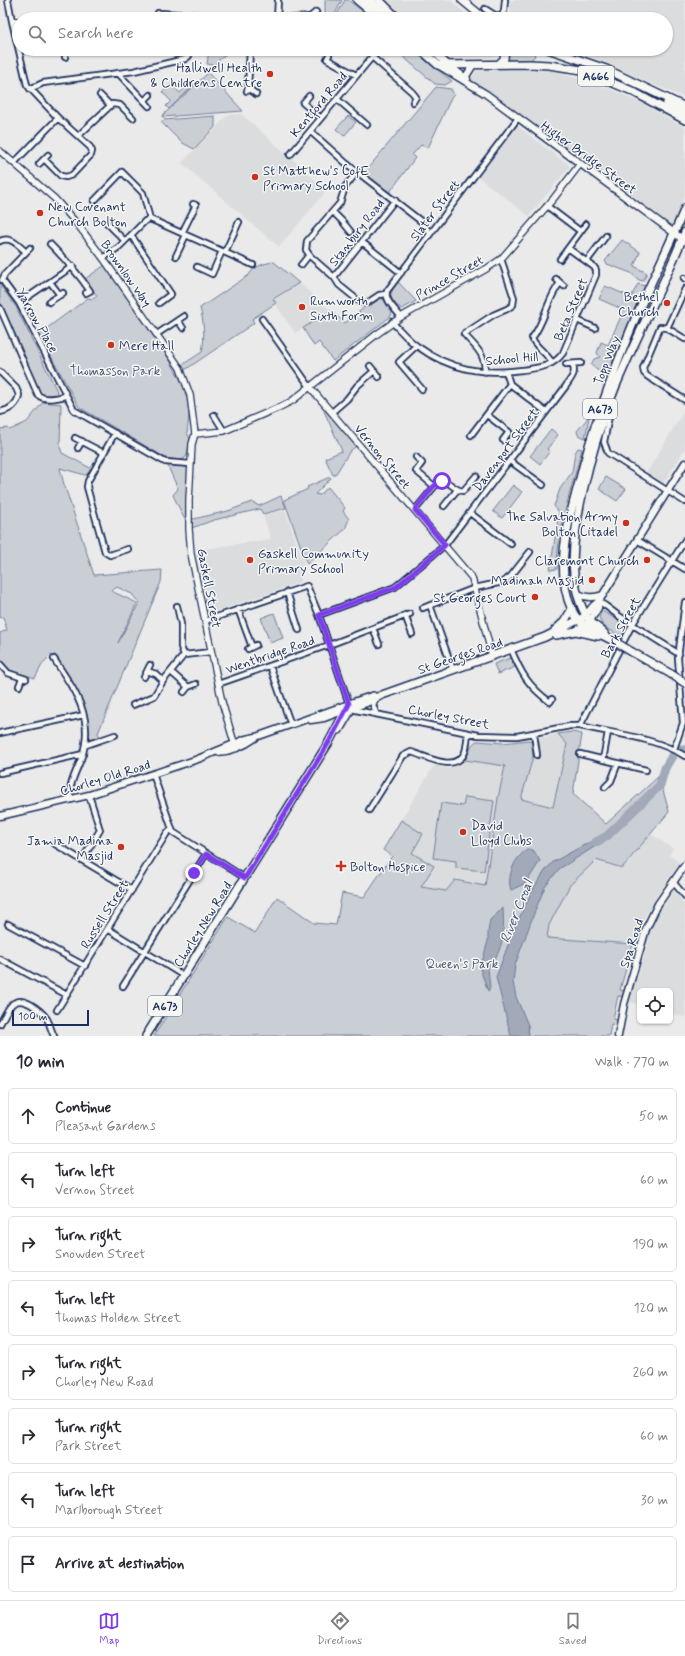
<!DOCTYPE html>
<meta charset="utf-8">
<style>
body{margin:0;font-family:Mynerve,sans-serif;background:#f2f2f3;color:#2b2b33}
.controls{position:absolute;right:12px;bottom:12px;display:grid;overflow:hidden;border-radius:6px;box-shadow:0 1px 3px #0004}
.controls button{width:36px;height:36px;display:grid;place-items:center;padding:0;border:0;border-bottom:1px solid #e1e1e2;background:#fff;color:#2b2b33;font:20px sans-serif}
.scale{position:absolute;left:12px;bottom:10px;width:77px;box-sizing:border-box;padding-left:4px;border:2px solid #1b2f5e;border-top:0;font-size:11px;line-height:14px;white-space:nowrap;color:#1b2f5e;-webkit-text-stroke:3px #f6f6f2;paint-order:stroke}
.stop{position:absolute;width:12px;height:12px;margin:-9px;border:3px solid #7c3aed;border-radius:50%;background:#fff}
.stop.end{background:#7c3aed;border-color:#fff;box-shadow:0 1px 4px #0008}
.list{margin:0;padding:0;list-style:none}
h2{display:flex;justify-content:space-between;align-items:center;height:52px;margin:0;padding:0 16px;font-size:17px}
h2 small{font-size:13px;font-weight:400;color:#7c7c81}
.list li{display:grid;grid-template-columns:26px 1fr auto;gap:12px;align-items:center;box-sizing:border-box;height:56px;margin:0 8px 8px;padding:0 8px;border:1px solid #e1e1e2;border-radius:6px}
.list b{display:block;font-size:15px;white-space:nowrap}
.list p{margin:0;font-size:13px;white-space:nowrap;color:#7c7c81}
.list em{font-size:13px;font-style:normal;color:#7c7c81}
.icon{flex:none;width:22px;height:22px;fill:none;stroke:currentColor;stroke-width:2;stroke-linecap:round;stroke-linejoin:round}
.map{position:relative;flex:none;width:685px;height:1036px;overflow:hidden}
.search{position:absolute;background:#fff;box-shadow:0 1px 3px #0004;left:12px;right:12px;top:12px;height:44px;display:flex;align-items:center;gap:10px;box-sizing:border-box;padding:0 14px;border-radius:22px;color:#7c7c81;font-size:15px}
.sheet{height:564px;background:#fff}
nav{display:flex;justify-content:space-around;align-items:center;box-sizing:border-box;height:56px;border-top:1px solid #e1e1e2;background:#fff;font-size:11px;color:#7c7c81}
nav a{display:grid;justify-items:center;gap:2px}
nav .on{color:#7c3aed}
.map>svg:first-child{display:block}
.built{fill:#dadcde}
.green{fill:#caced5;stroke:#727e9a;fill-rule:evenodd}
.water{fill:#a2aaba;stroke:#6c7995}
.lines{fill:none;stroke-linecap:round;stroke-linejoin:round}
.river{stroke:#a2aaba;stroke-width:9}
.minor-casing{stroke:#1b2f5e;stroke-width:8}
.tertiary-casing{stroke:#1b2f5e;stroke-width:8}
.secondary-casing{stroke:#1b2f5e;stroke-width:9}
.primary-casing{stroke:#1b2f5e;stroke-width:10}
.trunk-casing{stroke:#1b2f5e;stroke-width:10}
.minor{stroke:#f6f6f2;stroke-width:4.5}
.tertiary{stroke:#f6f6f2;stroke-width:5.5}
.secondary{stroke:#f6f6f2;stroke-width:6}
.primary{stroke:#f6f6f2;stroke-width:7}
.trunk{stroke:#f6f6f2;stroke-width:7}
.primary-bridge-casing{stroke:#1b2f5e;stroke-width:10;stroke-linecap:butt}
.primary-bridge{stroke:#f6f6f2;stroke-width:7}
.route{stroke:#7c3aed;stroke-width:5}
.poi-dot{fill:#c8321e;stroke:#f6f6f2;stroke-width:1.5}
.labels{text-anchor:middle;stroke-width:3;stroke-linejoin:round;paint-order:stroke}
.shield{fill:#f6f6f2;stroke:#5d6b8a;stroke-width:1}
.shield-label{font-size:12px;font-weight:bold;fill:#1b2f5e}
.poi-label{font-size:13px;fill:#1b2f5e;stroke:#f6f6f2;text-anchor:end}
.street-label{font-size:13px;fill:#1b2f5e;stroke:#f6f6f2}
.park-label{font-size:13px;fill:#47577c;stroke:#f6f6f2}
.water-label{font-size:14px;font-style:italic;fill:#44547a;stroke:#f6f6f2}
</style>
<div class="map">
<svg width="685" height="1036" viewBox="0 0 685 1036">
<rect width="100%" height="100%" fill="#e9eae9"/>
<filter id="ink" filterUnits="userSpaceOnUse"><feTurbulence type="fractalNoise" baseFrequency=".025" numOctaves="2"/><feDisplacementMap in="SourceGraphic" scale="8" xChannelSelector="R" yChannelSelector="G"/><feConvolveMatrix kernelMatrix="1 2 1 2 8 2 1 2 1" color-interpolation-filters="sRGB"/></filter>
<g filter="url(#ink)">
<path class="built" d="M388,0H450L472,19H405Z
M510,0H685V98L573,49H666V19H511Z
M438,49H499V56L456,58L442,53Z
M523,70L554,71L608,88L641,103L685,128V195L672,228L471,79L476,71Z
M241,114L327,190L279,247L182,163L228,115Z
M516,125L570,166L529,216L477,176Z
M299,283L331,311L295,333L273,300Z
M685,409V449L663,484L646,474Z
M285,510L305,567L300,573L301,582L208,614L196,554L205,552L204,549L271,539L263,515Z
M558,734L567,744L554,807L521,799L533,757L532,743L529,740Z
M465,760L506,765L498,798L485,886L455,880L446,891L421,887L405,864L383,850L433,767L437,765L448,769Z
M651,834L673,849L669,855L680,863L658,894L643,920L633,944L547,938L549,925L570,885L596,860L622,868Z
M674,891L685,905V1017L670,1013V991H640V1005L629,1002L648,945L644,944L655,918Z"/>
<path class="green" d="M325,0H342L334,16L325,17Z
M345,0H348L373,19H342L336,16Z
M209,49H231L214,65L207,64Z
M394,49H411L452,81L445,85L435,84Z
M508,49H533L535,56L530,60H507Z
M208,73L243,111L162,117V116Z
M192,81L194,85L169,109L166,106L171,101L162,92L171,84L180,93Z
M436,87L451,89L454,95L451,98L428,148L421,145L412,155L415,158L389,193L363,174Z
M215,116V127L194,149L181,142L161,122L164,120Z
M348,116L356,122L344,136L336,129Z
M622,240L640,252L634,266L647,273L643,281L639,280L631,273L607,264L605,261Z
M274,262L299,283L273,299L276,303L252,319L254,323L185,370L182,365L202,352C205,336 204,323 200,308L249,275C254,266 265,263 274,262Z
M105,265L169,359L184,386L188,401L189,416L187,433L190,439L187,455L184,459L179,460L166,458L79,407L39,334L88,298L93,299L97,296L85,279Z
M398,282L416,301L402,309C388,300 388,294 398,282Z
M638,284L645,286L606,377L591,365L594,359L600,357L597,353L601,342L608,345L624,310L599,299L605,286L631,297Z
M1,286L16,307L56,389L57,392L54,395L44,396L40,393L0,302V288Z
M382,298L392,310L391,316L333,361L319,342L314,346L303,328L331,311L345,323L365,307Z
M43,402L61,404L60,447L62,453L94,470L85,475L60,468L63,481L94,575L162,570L161,582L98,733L100,737L94,739L88,738L75,692L51,655L43,663L35,678L6,669L0,661V633L7,630L3,617L0,618V429L8,428L10,430L27,422ZM117,587L132,594L139,603L118,643L137,603L111,591Z
M594,402H595L589,418L585,438L578,435L577,431L587,419Z
M327,407L359,444L350,451L335,475H333L325,458L342,451L324,411Z
M551,429L558,435L547,449L550,451L540,464L530,456Z
M578,448L582,449C572,488 557,528 557,569L550,570L559,512L554,506L560,489L572,472L575,453Z
M166,462L190,464L189,518H184L173,495L178,489Z
M330,477L331,478L315,494L320,495L328,487L345,508L343,511L349,519L345,529L307,564L284,500L308,489L307,487Z
M606,477L626,489L617,501L599,489Z
M513,485L522,492L502,518L493,511Z
M281,496L286,508L263,514L260,509L214,520L189,529V520L228,511L252,502L259,506Z
M602,611L628,626L623,635L620,636L603,626L599,617Z
M274,613L283,638L270,643L261,618Z
M510,658L515,667L498,674L494,664Z
M572,732L582,734L573,794L606,824L659,776L669,812L622,868L596,860L570,885L549,925L547,938L633,944L620,990L627,992L626,997L618,996L613,1019L621,1021L620,1026L611,1024L609,1036H154L228,917L255,933L277,897L314,923L336,925L342,893L364,897L392,856L383,850L401,820L423,834L412,853L434,866L421,887L446,891L455,880L485,886L498,798L505,766L465,760C470,754 469,744 477,741L503,743L529,740L532,743L533,757L521,799L553,807L567,744L558,734Z
M465,797L494,801L484,871L456,868V861L433,858L441,803L463,806Z"/>
<path class="water" d="M607,836V839L559,869L545,887L536,908L515,965L513,982L516,997L528,1025L529,1036H511L496,977L515,927L532,891L545,871L553,862L599,837Z
M529,849L534,851L540,861L526,883L511,890C507,881 512,864 519,857C521,854 525,851 529,849Z
M503,908C504,932 505,948 488,968L490,988L488,991L480,969L488,941V932L490,920Z"/>
<g class="lines">
<path class="river" d="M681,749L685,750
M596,842L607,836L660,785L665,768L672,756"/>
<defs>
<path id="minor" d="M8,0L12,21L27,85L58,118L90,147L92,151L91,155L72,175L66,177L61,176L44,159
M485,9L501,19
M158,13L275,19
M47,19L67,18
M277,19L278,0
M282,19L310,17L316,12
M500,19L504,11L505,0
M12,21H19
M329,55L327,59L356,75
M65,57V49
M372,57L412,92L416,97L413,102
M118,73L149,106
M248,88L256,94
M30,89L43,83L134,71L185,59L189,56V49
M247,91L248,88L250,49
M100,95L110,105
M309,96L303,103L321,118
M337,99L367,125
M144,101L150,95
M310,131L347,164L422,222L430,233
M78,136L112,104L120,105L133,118
M290,155L372,57L377,49
M14,163L58,118
M39,164L48,155
M357,172L345,187L340,203L307,241L306,250L311,257L334,277L339,285L360,302L367,303L379,295L386,294
M94,201L122,172L143,193L150,219
M547,206L580,231
M333,212L342,221L351,232
M150,219L253,265
M107,223L125,241
M182,233L196,205L193,204
M131,235L171,294L159,303
M0,241C11,236 18,245 26,252
M362,242L401,273
M50,244C65,259 78,273 90,291L86,293
M225,252L239,222
M176,256L186,235
M103,258L119,247L145,221L150,219
M560,259L586,224
M587,261L606,236
M301,265L309,255
M197,267L212,274L222,251
M334,277L395,200
M684,278L685,279
M556,279L564,286
M2,280L19,303L74,410L165,462L190,464
M2,280L5,274L30,248
M50,282L60,295
M49,302L63,293
M19,303L73,266
M0,308L38,395C45,401 57,398 65,396
M401,317C396,310 384,300 387,291L518,118
M262,319L310,387
M178,320L183,328
M577,320L595,328
M392,322C400,330 408,340 417,346C450,370 482,375 522,370C538,368 553,367 563,353L596,275V270L594,267L568,248
M667,328L685,289
M157,334L184,316
M685,339L667,328L660,327L643,368L644,373L647,376L685,400
M416,346L399,362L422,389
M552,363C547,353 536,348 532,338C545,322 547,299 560,283
M566,364L581,363
M370,366L379,377
M0,372L16,388L19,395C17,405 10,410 0,412
M485,372C485,353 476,348 464,334L493,315L507,309L513,305L514,298L501,259
M506,372L510,384L546,412
M611,406L604,442L608,453L685,502
M332,412L347,399L357,386L374,371
M214,415L224,431
M487,415L509,432L503,440
M115,433L88,481L87,487L105,552L110,555L128,549
M471,435L510,384
M75,438L104,453
M78,448L82,441
M416,457L422,463L416,471L434,486
M510,461L543,485
M444,506L457,490
M415,510L439,481C449,479 453,490 463,491L476,476
M470,513L511,544
M637,540L685,569
M287,592L299,630
M599,601L619,616L679,654
M430,605L453,670
M177,606L181,624V647L184,655
M423,608L475,588L503,582L511,576L530,552
M238,609L252,647
M319,615L395,587L445,545L566,386C571,378 577,373 572,364
M405,615L412,634
M205,621L307,586L319,615L349,704L351,705
M373,628L379,644
M248,649L256,645
M511,649C521,673 528,686 550,702L552,699
M54,659C75,691 96,719 81,759C76,772 68,786 70,800
M0,664L8,673L26,679
M270,666L291,725
M147,671L156,674L163,681
M171,672L188,687
M144,677L150,665
M218,684L329,645L410,614
M19,686L22,678
M184,692L188,687L196,684
M376,698L373,705L376,713
M133,705L154,696L163,681L184,655L211,652
M351,709L478,735L517,736L570,726H580C615,734 654,737 685,756
M580,726L632,625L685,540
M0,733L84,715
M534,734L537,755
M86,745L115,735
M674,749L683,723L678,658L685,602
M580,754L646,770
M603,760L608,732
M0,773L83,754
M153,774L173,832L245,878
M605,787L611,781L618,763
M369,810L403,756L411,752C426,756 456,774 465,752C467,746 467,739 468,733
M55,844L132,890
M82,860L100,830L89,795
M673,882L685,896
M8,924L85,966
M108,929L184,976
M0,959L67,995
M123,986L206,854
M57,1010L167,833L171,830
M0,1024C8,1010 12,994 30,1004C37,1008 43,1013 47,1019C50,1024 51,1031 54,1036"/>
<path id="tertiary" d="M0,151L55,199L78,225L103,258L180,368L190,395L195,434L192,444L189,500V529L191,554L222,702L233,739L235,743L240,745
M310,387L472,578L492,656
M195,434L224,431L280,407L292,401L377,334L401,317L486,269L501,259L554,198L580,164"/>
<path id="secondary" d="M380,0L399,19
M431,49L448,65L467,79
M438,65L486,94L685,241
M465,78L473,65
M578,594C587,598 593,598 603,595
M585,616L594,605L599,601L685,463
M590,621L598,608L599,601
M311,720L324,718L348,709
M218,752C231,751 244,746 255,738
M0,816L89,795L198,759L246,739L256,737L349,704
M618,1036L624,1004L646,929L658,904L685,865"/>
<path id="primary" d="M357,0L380,19
M372,0L390,19
M555,630L564,622L572,609
M576,631L598,636
M604,633C598,627 588,622 585,614C566,577 574,533 582,495C590,459 601,422 615,388C637,335 664,285 685,232
M556,635L576,631L587,624
M612,640C596,632 579,626 572,610C554,570 568,521 579,482C593,426 613,372 635,319C651,282 669,246 685,208
M632,652L671,674
M349,704L373,696
M350,708L365,703L382,695L545,637L582,618
M339,730L349,713L350,708
M146,1036L329,742L349,704"/>
<path id="trunk" d="M365,0L386,19
M462,0L485,19
M420,49L438,65L530,64L549,65L582,70L632,91L685,120
M548,49L606,69L685,107
M499,64L504,59L505,49
M667,103L685,113"/>
</defs>
<use href="#minor" class="minor-casing"/>
<use href="#tertiary" class="tertiary-casing"/>
<use href="#secondary" class="secondary-casing"/>
<use href="#primary" class="primary-casing"/>
<use href="#trunk" class="trunk-casing"/>
<use href="#minor" class="minor"/>
<use href="#tertiary" class="tertiary"/>
<use href="#secondary" class="secondary"/>
<use href="#primary" class="primary"/>
<use href="#trunk" class="trunk"/>
<defs>
<path id="primary-bridge" d="M612,640L632,652
M671,674L685,683"/>
</defs>
<use href="#primary-bridge" class="primary-bridge-casing"/>
<use href="#primary-bridge" class="primary-bridge"/>
</g>
</g>
<g class="lines" filter="url(#ink)">
<path class="route" d="M194,873L206,854L245,878L329,742L349,704L319,615L396,587L445,545L415,510L434,486L442,481"/>
</g>
<g class="poi-dot">
<circle cx="270" cy="74" r="4"/>
<circle cx="255" cy="177" r="4"/>
<circle cx="40" cy="213" r="4"/>
<circle cx="667" cy="303" r="4"/>
<circle cx="302" cy="307" r="4"/>
<circle cx="111" cy="345" r="4"/>
<circle cx="626" cy="523" r="4"/>
<circle cx="250" cy="560" r="4"/>
<circle cx="647" cy="560" r="4"/>
<circle cx="592" cy="580" r="4"/>
<circle cx="535" cy="597" r="4"/>
<circle cx="463" cy="832" r="4"/>
<circle cx="121" cy="847" r="4"/>
<path d="M339 860h4v4h4v4h-4v4h-4v-4h-4v-4h4z"/>
</g>
<g class="labels">
<g class="shield">
<rect x="578" y="66" width="36" height="20" rx="3"/>
<rect x="583" y="399" width="34" height="20" rx="3"/>
<rect x="148" y="996" width="34" height="20" rx="3"/>
</g>
<g class="shield-label">
<text x="596" y="80">A666</text>
<text x="600" y="413">A673</text>
<text x="165" y="1010">A673</text>
</g>
<g class="poi-label">
<text x="262" y="72">Halliwell Health<tspan x="262" dy="15">&amp; Childrens Centre</tspan></text>
<text x="263" y="175" text-anchor="start">St Matthew's CofE<tspan x="263" dy="15">Primary School</tspan></text>
<text x="48" y="211" text-anchor="start">New Covenant<tspan x="48" dy="15">Church Bolton</tspan></text>
<text x="659" y="301">Bethel<tspan x="659" dy="15">Church</tspan></text>
<text x="310" y="305" text-anchor="start">Rumworth<tspan x="310" dy="15">Sixth Form</tspan></text>
<text x="119" y="350" text-anchor="start">Mere Hall</text>
<text x="618" y="521">The Salvation Army<tspan x="618" dy="15">Bolton Citadel</tspan></text>
<text x="258" y="558" text-anchor="start">Gaskell Community<tspan x="258" dy="15">Primary School</tspan></text>
<text x="639" y="565">Claremont Church</text>
<text x="584" y="585">Madinah Masjid</text>
<text x="527" y="602">St Georges Court</text>
<text x="471" y="830" text-anchor="start">David<tspan x="471" dy="15">Lloyd Clubs</tspan></text>
<text x="113" y="845">Jamia Madina<tspan x="113" dy="15">Masjid</tspan></text>
<text x="350" y="871" text-anchor="start">Bolton Hospice</text>
</g>
<g class="street-label">
<text transform="translate(318 104) rotate(-50)" y="5">Kentford Road</text>
<text transform="translate(589 157) rotate(36)" y="5">Higher Bridge Street</text>
<text transform="translate(434 210) rotate(-53)" y="5">Slater Street</text>
<text transform="translate(356 232) rotate(-52)" y="5">Stanbury Road</text>
<text transform="translate(127 273) rotate(55)" y="5">Brownlow Way</text>
<text transform="translate(449 277) rotate(-30)" y="5">Prince Street</text>
<text transform="translate(570 309) rotate(-67)" y="5">Beta Street</text>
<text transform="translate(38 320) rotate(61)" y="5">Yarrow Place</text>
<text transform="translate(512 358) rotate(-5)" y="5">School Hill</text>
<text transform="translate(606 360) rotate(-69)" y="5">Topp Way</text>
<text transform="translate(505 449) rotate(-53)" y="5">Davenport Street</text>
<text transform="translate(383 456) rotate(50)" y="5">Vernon Street</text>
<text transform="translate(210 588) rotate(79)" y="5">Gaskell Street</text>
<text transform="translate(620 627) rotate(-61)" y="5">Bark Street</text>
<text transform="translate(270 654) rotate(-19)" y="5">Wentbridge Road</text>
<text transform="translate(460 655) rotate(-19)" y="5">St Georges Road</text>
<text transform="translate(449 716) rotate(11)" y="5">Chorley Street</text>
<text transform="translate(105 777) rotate(-17)" y="5">Chorley Old Road</text>
<text transform="translate(104 914) rotate(-58)" y="5">Russell Street</text>
<text transform="translate(202 924) rotate(-58)" y="5">Chorley New Road</text>
<text transform="translate(631 943) rotate(-72)" y="5">Spa Road</text>
</g>
<g class="park-label">
<text x="115" y="375">Thomasson Park</text>
<text x="462" y="968">Queen's Park</text>
</g>
<g class="water-label">
<text transform="translate(516 911) rotate(-68)" y="5">River Croal</text>
</g>
</g>
</svg>
<div class="controls">
<button><svg class="icon" aria-label="locate" viewBox="0 0 24 24"><circle cx="12" cy="12" r="6"/><path d="M12 2v4M12 18v4M2 12h4M18 12h4"/></svg></button>
</div>
<div class="scale">100 m</div>
<div class="stop" style="left:442px;top:481px"></div>
<div class="stop end" style="left:194px;top:873px"></div>
<div class="search"><svg class="icon" aria-label="search" viewBox="0 0 24 24"><circle cx="10" cy="10" r="6"/><path d="M15 15l6 6"/></svg>Search here</div>
</div>
<section class="sheet">
<h2>10 min<small>Walk · 770 m</small></h2>
<ul class="list">
<li><svg class="icon" aria-label="ahead" viewBox="0 0 24 24"><path d="M12 20V5M6 11l6-6 6 6"/></svg><div><b>Continue</b><p>Pleasant Gardens</p></div><em>50 m</em></li>
<li><svg class="icon" aria-label="left" viewBox="0 0 24 24"><path d="M17 20v-9H6M10 6l-5 5 5 5"/></svg><div><b>Turn left</b><p>Vernon Street</p></div><em>60 m</em></li>
<li><svg class="icon" aria-label="right" viewBox="0 0 24 24"><path d="M7 20v-9h11M14 6l5 5-5 5"/></svg><div><b>Turn right</b><p>Snowden Street</p></div><em>190 m</em></li>
<li><svg class="icon" aria-label="left" viewBox="0 0 24 24"><path d="M17 20v-9H6M10 6l-5 5 5 5"/></svg><div><b>Turn left</b><p>Thomas Holden Street</p></div><em>120 m</em></li>
<li><svg class="icon" aria-label="right" viewBox="0 0 24 24"><path d="M7 20v-9h11M14 6l5 5-5 5"/></svg><div><b>Turn right</b><p>Chorley New Road</p></div><em>260 m</em></li>
<li><svg class="icon" aria-label="right" viewBox="0 0 24 24"><path d="M7 20v-9h11M14 6l5 5-5 5"/></svg><div><b>Turn right</b><p>Park Street</p></div><em>60 m</em></li>
<li><svg class="icon" aria-label="left" viewBox="0 0 24 24"><path d="M17 20v-9H6M10 6l-5 5 5 5"/></svg><div><b>Turn left</b><p>Marlborough Street</p></div><em>30 m</em></li>
<li><svg class="icon" aria-label="arrive" viewBox="0 0 24 24"><path d="M6 21V4h12l-3 4 3 4H6"/></svg><div><b>Arrive at destination</b></div></li>
</ul>
</section>
<nav>
<a class="on"><svg class="icon" aria-label="map" viewBox="0 0 24 24"><path d="M3 6l6-2 6 2 6-2v14l-6 2-6-2-6 2zM9 4v14M15 6v14"/></svg>Map</a>
<a><svg class="icon" aria-label="directions" viewBox="0 0 24 24"><path d="M12 3l9 9-9 9-9-9zM9 14v-3h6M13 9l2 2-2 2"/></svg>Directions</a>
<a><svg class="icon" aria-label="saved" viewBox="0 0 24 24"><path d="M7 4h10v16l-5-4-5 4z"/></svg>Saved</a>
</nav>
